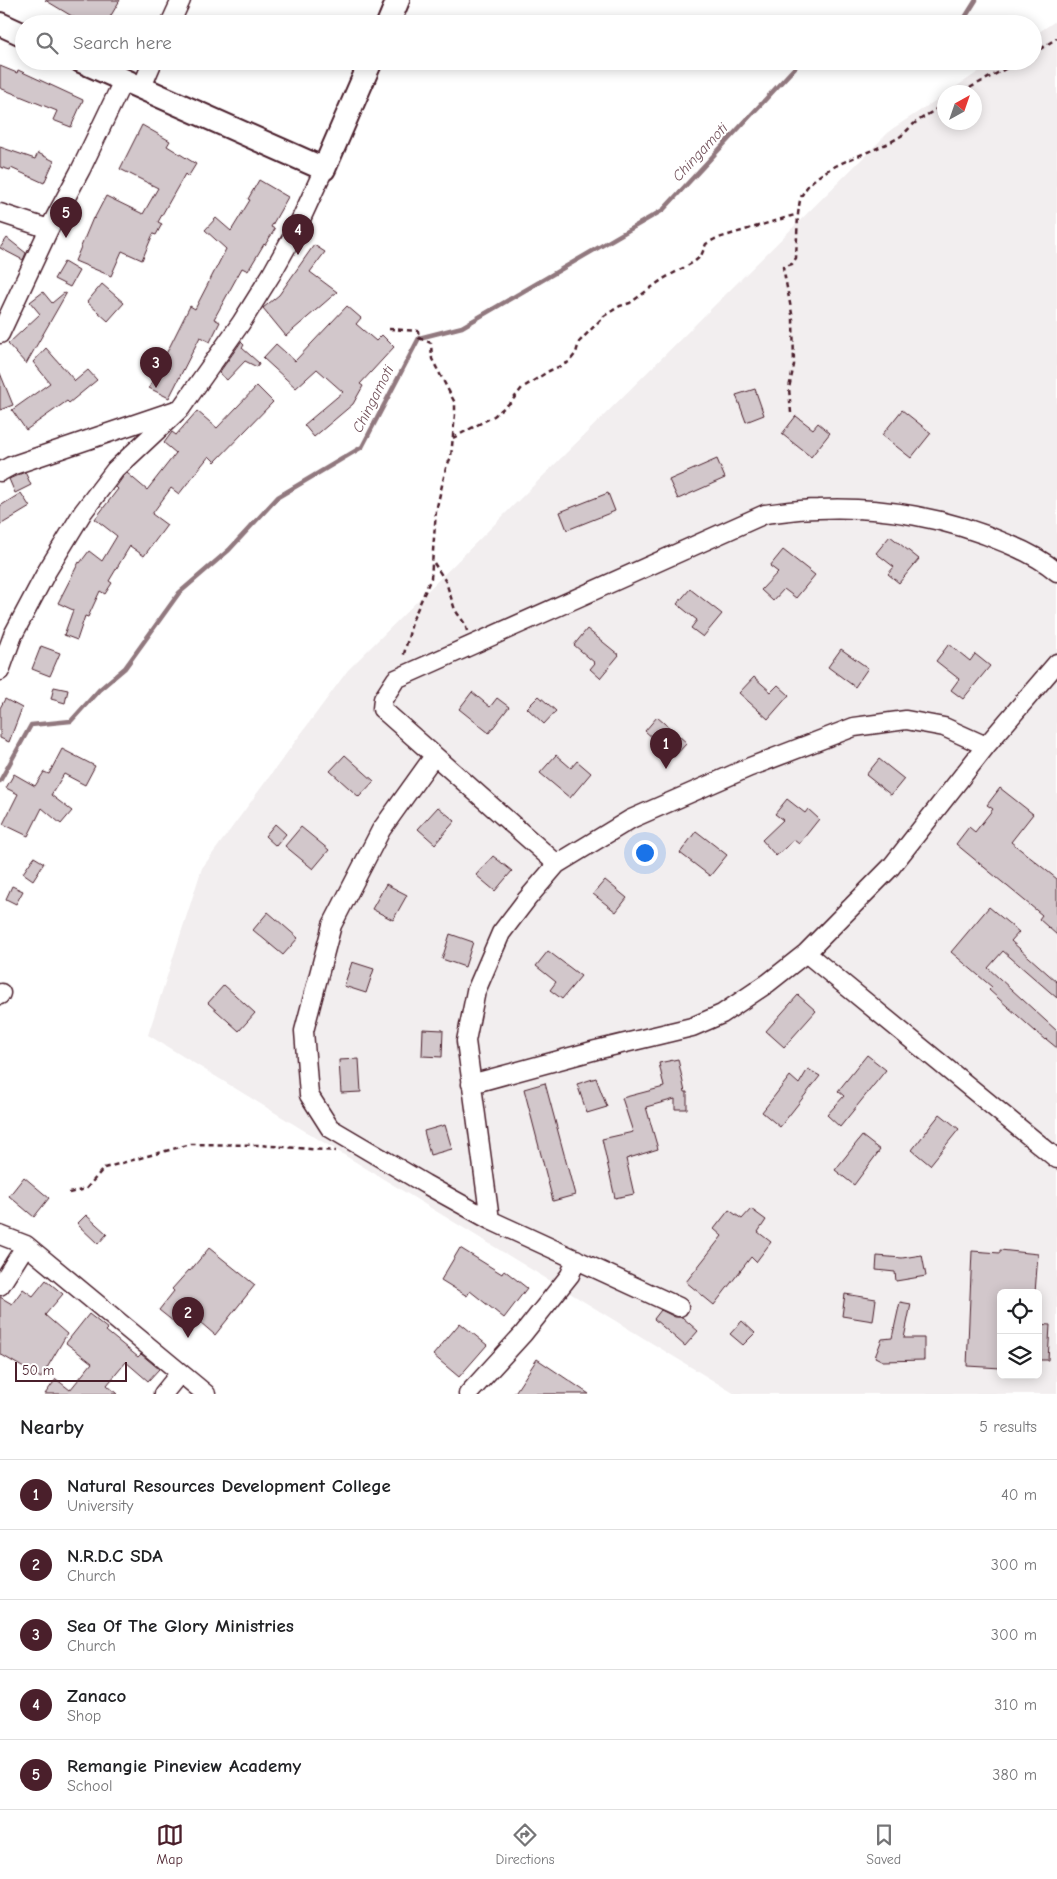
<!DOCTYPE html>
<style>
body{margin:0;font-family:"Comic Neue",sans-serif;background:#f2f2f2;color:#202124}
.controls{position:absolute;right:15px;bottom:15px;display:grid;overflow:hidden;border-radius:8px;box-shadow:0 2px 12px #0003}
.controls button{width:45px;height:45px;display:grid;place-items:center;padding:0;border:0;border-bottom:1px solid #e0e0e0;background:#fff;color:#202124;font:25px sans-serif}
.compass{position:absolute;left:937px;top:85px;width:45px;height:45px;border-radius:50%;background:#fff;box-shadow:0 2px 12px #0003;rotate:40deg}
.scale{position:absolute;left:15px;bottom:12px;width:112px;box-sizing:border-box;padding-left:5px;border:2px solid #4a1f2b;border-top:0;font-size:14px;line-height:18px;white-space:nowrap;color:#4a1f2b;-webkit-text-stroke:4px #fff;paint-order:stroke}
.you{position:absolute;left:644px;top:852px;width:18px;height:18px;margin:-12px;border:4px solid #fff;border-radius:50%;background:#1a73e8;box-shadow:0 0 0 8px #1a73e833}
.badge{display:grid;place-items:center;width:32px;height:32px;border-radius:50%;background:#4a1f2b;color:#fff;font-size:16px;font-weight:700}
.pin{position:absolute;translate:-50% -41px;filter:drop-shadow(0 1px 2px #0008)}
.pin::after{content:'';position:absolute;top:26px;width:18px;height:15px;background:inherit;clip-path:polygon(0 0,100% 0,50% 100%)}
.list{margin:0;padding:0;list-style:none}
h2{display:flex;justify-content:space-between;align-items:center;height:65px;margin:0;padding:0 20px;font-size:21px}
h2 small{font-size:16px;font-weight:400;color:#757577}
.list li{display:grid;grid-template-columns:32px 1fr auto;gap:15px;align-items:center;box-sizing:border-box;height:70px;padding:0 20px;border-top:1px solid #e0e0e0}
.list b{display:block;font-size:19px;white-space:nowrap}
.list p{margin:0;font-size:16px;white-space:nowrap;color:#757577}
.list em{font-size:16px;font-style:normal;color:#757577}
.icon{flex:none;width:28px;height:28px;fill:none;stroke:currentColor;stroke-width:2;stroke-linecap:round;stroke-linejoin:round}
.map{position:relative;flex:none;width:1057px;height:1394px;overflow:hidden}
.search{position:absolute;background:#fff;box-shadow:0 2px 12px #0003;left:15px;right:15px;top:15px;height:55px;display:flex;align-items:center;gap:12px;box-sizing:border-box;padding:0 18px;border-radius:28px;color:#757577;font-size:19px}
.sheet{height:415px;background:#fff}
nav{display:flex;justify-content:space-around;align-items:center;box-sizing:border-box;height:70px;border-top:1px solid #e0e0e0;background:#fff;font-size:14px;color:#757577}
nav a{display:grid;justify-items:center;gap:2px}
nav .on{color:#4a1f2b}
.map>svg:first-child{display:block}
.built{fill:#f2eeef;fill-rule:evenodd}
.lines{fill:none;stroke-linecap:round;stroke-linejoin:round}
.stream{stroke:#91787e;stroke-width:4.5}
.building{fill:#d2c7cb;stroke:#4a1f2b}
.minor-casing{stroke:#4a1f2b;stroke-width:21}
.major-casing{stroke:#4a1f2b;stroke-width:26}
.path{stroke:#4a1f2b;stroke-width:2.5;stroke-dasharray:5 4;stroke-linecap:butt}
.minor{stroke:#fff;stroke-width:18}
.major{stroke:#fff;stroke-width:22}
.labels{text-anchor:middle;stroke-width:4;stroke-linejoin:round;paint-order:stroke}
.water-label{font-size:15px;font-style:italic;fill:#74535c;stroke:#fff}
</style>
<div class="map">
<svg width="1057" height="1394" viewBox="0 0 1057 1394">
<rect width="100%" height="100%" fill="#fff"/>
<filter id="ink" filterUnits="userSpaceOnUse"><feTurbulence type="fractalNoise" baseFrequency=".02" numOctaves="2"/><feDisplacementMap in="SourceGraphic" scale="10" xChannelSelector="R" yChannelSelector="G"/><feConvolveMatrix kernelMatrix="1 2 1 2 8 2 1 2 1" color-interpolation-filters="sRGB"/></filter>
<g filter="url(#ink)">
<path class="built" d="M1057,20V1394H735L148,1035L202,868L348,670L892,129L944,95V122H974V92H948L995,61H1033V36ZM1001,1293H1038V1375H1001Z"/>
<g class="lines">
<path class="stream" d="M852,24L874,19L880,24
M961,24L976,0
M0,781L31,725L71,721L99,690L125,668L179,593L229,550L278,497L362,447L419,338L462,327L663,210L801,61"/>
</g>
<path class="building" d="M45,0H120L106,24H85Z
M0,66L17,73L18,70L83,100L71,127L53,120L57,111L0,88Z
M142,125L170,141L167,146L196,164L188,177L185,174L158,222L162,224L156,235L153,234L142,260L122,251L111,276L75,261L93,218L94,219L106,196L143,214L158,188L120,169Z
M0,147L35,159L38,153L54,161L44,183L11,168L10,170L0,167Z
M259,180L288,197L271,227L275,229L265,245L264,244L248,271L242,268L214,319L220,322L210,342L200,337L169,398L149,388L190,306L195,309L226,249L205,230L216,218L231,231L250,200L248,199Z
M7,238L26,253L23,260L0,248Z
M314,245L325,252L310,272L337,292L286,336L263,308L279,295Z
M64,262L79,271L70,287L54,279Z
M102,284L124,303L108,321L87,302Z
M43,292L52,303L64,293L66,294L26,364L8,344L40,314L30,302Z
M347,306L361,318L356,324L376,341L382,335L394,347L360,384L363,386L353,404L314,437L304,425L343,392L317,369L296,388L263,358L276,344L295,361Z
M241,342L244,345L242,348L259,363L257,367L245,361L227,380L219,373Z
M46,348L75,381L88,370L97,380L69,403L67,401L26,430L12,410L50,383L33,362Z
M0,373L13,405L0,410Z
M257,386L273,402L215,462L209,456L179,494L171,488L152,514L167,525L144,556L130,546L109,581L112,583L105,594L100,591L88,617L85,616L77,640L64,635L73,610L58,603L79,562L80,563L89,551L102,561L117,536L95,519L118,489L116,487L123,477L127,473L147,490L176,453L164,443L172,432L176,435L197,411L217,428Z
M755,389L764,415L746,422L736,395Z
M902,410L931,433L911,458L882,435Z
M796,416L813,429L818,423L830,433L811,457L782,434Z
M717,459L725,478L678,499L669,480Z
M25,472L31,485L15,493L9,479Z
M21,493L30,507L0,525V506Z
M608,493L615,511L567,530L560,512Z
M890,536L919,559L899,583L888,574L894,567L876,553Z
M783,550L815,575L796,598L784,589L773,601L761,590L778,572L770,566Z
M690,589L722,614L703,637L691,628L697,620L677,604Z
M587,629L619,655L600,678L590,669L595,663L574,645Z
M949,644L970,661L975,654L990,666L963,699L951,690L959,679L936,661Z
M41,646L60,653L50,676L32,669Z
M841,649L868,668L855,687L828,667Z
M754,677L771,692L778,685L789,695L768,719L739,693Z
M54,687L68,690L65,703L51,699Z
M472,692L490,707L497,698L509,707L489,733L459,709Z
M539,696L556,711L544,724L527,708Z
M5,699L22,708L9,742L0,738V708Z
M657,717L687,743L674,757L645,731Z
M62,749L95,766L85,785L64,774L51,795L72,811L61,824L42,808L28,836L3,824L18,794L6,788L14,774L35,786L44,772L49,774Z
M345,755L374,781L359,797L330,771Z
M556,755L571,768L577,761L591,773L570,798L540,773Z
M879,759L904,779L891,795L866,775Z
M1000,788L1033,814L1011,842L1057,879V935L1039,919L1042,915L956,844L969,827L975,832L993,809L987,805Z
M787,799L805,813L808,809L819,819L799,844L794,840L776,856L762,840L783,820L775,814Z
M438,807L455,821L435,844L418,829Z
M275,824L286,834L276,846L265,836Z
M301,827L329,850L313,869L285,846Z
M696,831L727,855L710,876L680,853Z
M493,856L512,871L495,891L476,875Z
M34,857L44,863L33,880L23,873Z
M605,880L627,898L616,912L593,894Z
M386,884L407,895L393,920L372,909Z
M12,886L23,891L16,904L6,899Z
M989,907L1019,932L1011,941L1057,982V998L1003,951L988,968L1057,1031V1048L1046,1039L1045,1040L989,990L992,987L951,952Z
M268,912L298,938L283,955L253,930Z
M450,934L473,942L465,967L442,959Z
M548,951L581,976L562,999L550,990L556,982L536,966Z
M352,962L374,969L366,993L344,986Z
M224,985L255,1013L239,1031L208,1003Z
M798,995L816,1011L784,1047L766,1031Z
M423,1029L443,1030L442,1057L422,1056Z
M867,1055L886,1070L840,1127L827,1115L844,1096L838,1091Z
M359,1059L361,1092L341,1093L339,1060Z
M678,1059L685,1092H687V1109H675V1099L646,1107L658,1149L626,1159L634,1194L615,1198L602,1139L633,1132L622,1098L664,1087L659,1063Z
M808,1069L820,1076L780,1127L762,1112L790,1076L799,1084Z
M596,1078L607,1107L587,1113L577,1084Z
M545,1083L575,1195L553,1201L524,1089Z
M940,1114L959,1129L930,1165L912,1150Z
M445,1125L452,1149L430,1155L424,1131Z
M862,1136L880,1150L854,1185L835,1170Z
M24,1177L49,1198L34,1217L9,1196Z
M751,1209L766,1220L758,1232L771,1242L756,1262L751,1257L714,1305L686,1282L722,1236L714,1229L729,1210L742,1219Z
M86,1215L107,1234L98,1244L77,1224Z
M209,1248L255,1285L215,1335L200,1322L189,1334L159,1310L174,1291L172,1289L189,1270L190,1271Z
M460,1248L502,1274L504,1270L527,1288L504,1318L470,1291L467,1296L441,1280Z
M1000,1250L1038,1254L1035,1293H1001V1368L967,1366L972,1251L1000,1253Z
M922,1255L926,1276L896,1281L895,1272L876,1270L877,1256L902,1258Z
M46,1280L63,1294L45,1315L67,1334L41,1378L0,1354V1297L12,1304L23,1289L33,1296Z
M845,1294L876,1299L873,1321L842,1316Z
M900,1302L911,1304L904,1338H924V1360L883,1361L875,1357L882,1339L892,1338Z
M661,1310L675,1317H682L698,1331L685,1346L654,1319Z
M89,1314L108,1329L106,1331L138,1357L141,1354L159,1369L148,1381L126,1362L107,1385L117,1394H45L56,1379L70,1390L92,1363L66,1343Z
M742,1321L755,1333L743,1345L730,1334Z
M460,1323L487,1345L459,1377L433,1355Z
M1038,1324L1050,1325L1048,1360H1038Z
M537,1359L589,1394H514Z"/>
<g class="lines">
<defs>
<path id="minor" d="M170,24L181,0
M141,89L153,61
M0,213L49,229L81,169L123,81
M0,334L49,229
M0,472L11,466L176,410
M0,671L13,635L47,571L83,512L115,470L181,408L241,323L271,275L295,232L324,169
M434,756L381,830L332,925L304,1031L309,1095L330,1128L425,1184L490,1220L679,1307
M557,864L382,709L383,699L396,679L765,514C782,512 800,509 818,509C882,506 949,518 1008,544C1025,551 1043,560 1057,572
M806,953L1057,1159
M0,995L1,993
M471,1084L596,1050L692,1027L722,1014L768,983L806,953L891,867L986,746L1057,663
M490,1220L466,1041L476,991L501,933L527,899L557,864L631,819L750,767L854,727L906,720L944,727L986,746
M0,1235L26,1245L206,1394
M0,1286L26,1245
M163,1394L180,1373
M468,1394L523,1334L570,1275L576,1259"/>
<path id="major" d="M0,24L24,35
M388,24L398,0
M81,61L324,169L371,61"/>
</defs>
<use href="#minor" class="minor-casing"/>
<use href="#major" class="major-casing"/>
<path class="path" d="M1033,54L1057,38
M962,92L1020,61
M389,329L418,331L419,338L431,343L432,359L455,403V414L451,457L446,468L436,511L431,578L413,619L403,658
M791,413L789,388L794,365L793,319L783,267L792,264L796,258L798,214
M453,438L494,416L511,402L522,388L549,371L569,362L576,353L579,342L604,316L620,306L630,303L663,279L694,262L701,256L706,244L715,239L798,214C799,208 799,201 802,195C817,164 874,154 901,136C906,132 910,127 915,123C925,116 935,110 944,104
M434,563L446,582L455,610L465,624L467,631
M69,1193L86,1189L104,1168L191,1144L259,1145L336,1151"/>
<use href="#minor" class="minor"/>
<use href="#major" class="major"/>
</g>
</g>
<g class="labels">
<g class="water-label">
<text transform="translate(700 152) rotate(-47)" y="5">Chingamoti</text>
<text transform="translate(373 399) rotate(-63)" y="5">Chingamoti</text>
</g>
</g>
</svg>
<div class="controls">
<button><svg class="icon" aria-label="locate" viewBox="0 0 24 24"><circle cx="12" cy="12" r="6"/><path d="M12 2v4M12 18v4M2 12h4M18 12h4"/></svg></button>
<button><svg class="icon" aria-label="layers" viewBox="0 0 24 24"><path d="M12 4l9 5-9 5-9-5zM3 14l9 5 9-5"/></svg></button>
</div>
<svg class="compass" viewBox="-18 -18 36 36"><path d="M0-13l5 13h-10z" fill="#e53935"/><path d="M0 13l5-13h-10z" fill="#757577"/></svg>
<div class="scale">50 m</div>
<div class="you"></div>
<div class="pin badge" style="left:666px;top:769px">1</div>
<div class="pin badge" style="left:188px;top:1338px">2</div>
<div class="pin badge" style="left:156px;top:388px">3</div>
<div class="pin badge" style="left:298px;top:255px">4</div>
<div class="pin badge" style="left:66px;top:238px">5</div>
<div class="search"><svg class="icon" aria-label="search" viewBox="0 0 24 24"><circle cx="10" cy="10" r="6"/><path d="M15 15l6 6"/></svg>Search here</div>
</div>
<section class="sheet">
<h2>Nearby<small>5 results</small></h2>
<ul class="list">
<li><span class="badge">1</span><div><b>Natural Resources Development College</b><p>University</p></div><em>40 m</em></li>
<li><span class="badge">2</span><div><b>N.R.D.C SDA</b><p>Church</p></div><em>300 m</em></li>
<li><span class="badge">3</span><div><b>Sea Of The Glory Ministries</b><p>Church</p></div><em>300 m</em></li>
<li><span class="badge">4</span><div><b>Zanaco</b><p>Shop</p></div><em>310 m</em></li>
<li><span class="badge">5</span><div><b>Remangie Pineview Academy</b><p>School</p></div><em>380 m</em></li>
</ul>
</section>
<nav>
<a class="on"><svg class="icon" aria-label="map" viewBox="0 0 24 24"><path d="M3 6l6-2 6 2 6-2v14l-6 2-6-2-6 2zM9 4v14M15 6v14"/></svg>Map</a>
<a><svg class="icon" aria-label="directions" viewBox="0 0 24 24"><path d="M12 3l9 9-9 9-9-9zM9 14v-3h6M13 9l2 2-2 2"/></svg>Directions</a>
<a><svg class="icon" aria-label="saved" viewBox="0 0 24 24"><path d="M7 4h10v16l-5-4-5 4z"/></svg>Saved</a>
</nav>
